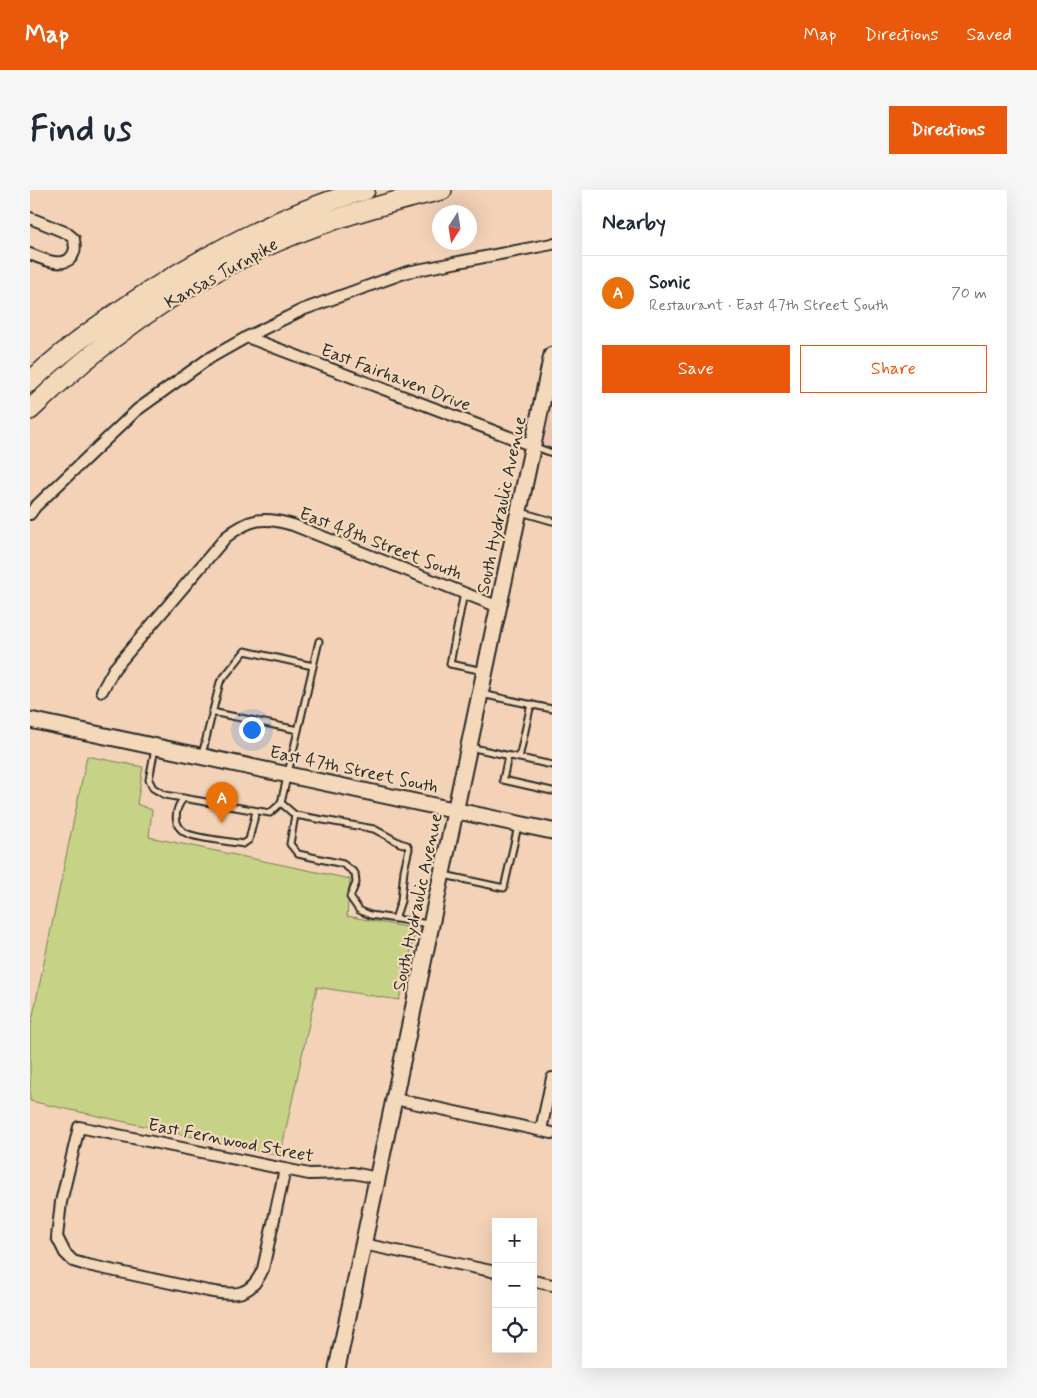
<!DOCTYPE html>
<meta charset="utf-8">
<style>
body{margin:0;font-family:Mynerve,sans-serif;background:#f6f6f7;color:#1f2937}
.controls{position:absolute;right:15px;bottom:15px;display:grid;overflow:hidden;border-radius:0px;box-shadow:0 5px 20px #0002}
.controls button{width:45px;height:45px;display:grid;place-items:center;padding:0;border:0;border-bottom:1px solid #e0e1e3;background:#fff;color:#1f2937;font:25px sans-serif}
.compass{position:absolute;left:402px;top:15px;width:45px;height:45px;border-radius:50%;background:#fff;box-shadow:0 5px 20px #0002;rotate:192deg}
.you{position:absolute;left:221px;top:539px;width:18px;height:18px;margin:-12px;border:4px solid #fff;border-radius:50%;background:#1a73e8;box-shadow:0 0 0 8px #1a73e833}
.badge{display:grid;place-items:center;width:32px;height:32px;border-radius:50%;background:#ea580c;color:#fff;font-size:16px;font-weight:700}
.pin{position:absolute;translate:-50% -41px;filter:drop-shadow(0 1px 2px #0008)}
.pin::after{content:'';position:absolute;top:26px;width:18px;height:15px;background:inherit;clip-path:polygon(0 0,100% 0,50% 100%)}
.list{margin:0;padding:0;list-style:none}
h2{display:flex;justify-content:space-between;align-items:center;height:65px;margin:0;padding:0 20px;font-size:21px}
h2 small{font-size:16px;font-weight:400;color:#747a83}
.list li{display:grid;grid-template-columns:32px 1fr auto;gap:15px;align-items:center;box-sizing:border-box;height:75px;padding:0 20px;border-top:1px solid #e0e1e3}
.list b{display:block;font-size:19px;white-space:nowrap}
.list p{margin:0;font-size:16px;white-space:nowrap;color:#747a83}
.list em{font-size:16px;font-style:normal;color:#747a83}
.actions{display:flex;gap:10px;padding:15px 20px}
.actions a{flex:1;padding:11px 0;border:1px solid #ea580c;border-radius:0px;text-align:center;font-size:18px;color:#ea580c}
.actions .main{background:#ea580c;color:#fff}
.icon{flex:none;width:28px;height:28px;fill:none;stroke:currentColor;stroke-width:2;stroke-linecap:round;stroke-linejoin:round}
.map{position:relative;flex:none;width:522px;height:1178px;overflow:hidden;border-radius:0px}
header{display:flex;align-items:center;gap:30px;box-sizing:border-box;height:70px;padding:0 25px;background:#ea580c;color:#fff}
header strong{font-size:24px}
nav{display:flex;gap:28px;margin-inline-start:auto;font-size:18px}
.intro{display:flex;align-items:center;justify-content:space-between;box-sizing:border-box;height:120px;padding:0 30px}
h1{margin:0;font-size:35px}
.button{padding:12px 22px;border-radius:0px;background:#ea580c;color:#fff;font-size:18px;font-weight:700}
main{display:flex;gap:30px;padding:0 30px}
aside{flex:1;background:#fff;border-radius:0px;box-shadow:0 5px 20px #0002}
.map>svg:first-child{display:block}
.built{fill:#eac4af}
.green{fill:#c6d286;stroke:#787e58}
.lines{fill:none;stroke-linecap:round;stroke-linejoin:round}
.lane-casing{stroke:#2b2b2b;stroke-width:9}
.street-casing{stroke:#2b2b2b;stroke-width:14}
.secondary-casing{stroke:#2b2b2b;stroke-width:19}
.highway-casing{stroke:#2b2b2b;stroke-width:22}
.lane{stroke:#f3d9ba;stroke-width:5}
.street{stroke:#f3d9ba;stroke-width:10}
.secondary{stroke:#f3d9ba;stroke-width:15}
.highway{stroke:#f3d9ba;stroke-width:19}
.labels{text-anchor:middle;stroke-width:4.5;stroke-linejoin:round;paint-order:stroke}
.street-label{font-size:18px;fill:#2b2b2b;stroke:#f3d9ba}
</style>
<header>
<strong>Map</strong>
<nav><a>Map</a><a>Directions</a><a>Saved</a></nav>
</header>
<div class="intro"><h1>Find us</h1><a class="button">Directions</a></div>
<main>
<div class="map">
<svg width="522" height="1178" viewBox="0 0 522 1178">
<rect width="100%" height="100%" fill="#f3d2b7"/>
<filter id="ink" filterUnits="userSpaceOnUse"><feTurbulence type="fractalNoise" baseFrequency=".02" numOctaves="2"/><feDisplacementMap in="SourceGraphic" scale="10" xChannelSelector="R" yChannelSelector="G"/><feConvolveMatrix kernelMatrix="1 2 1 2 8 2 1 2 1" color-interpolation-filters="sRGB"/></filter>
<g filter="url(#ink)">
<path class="built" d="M522,165V264L503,256Z"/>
<path class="green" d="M57,566L113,577L107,614L122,620L119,647L320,689L317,726L386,739L369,810L287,797L250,966L0,911V840Z"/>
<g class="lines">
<defs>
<path id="lane" d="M503,256L522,263
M491,322L522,331
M434,403L420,474L454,481
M289,451L251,613L265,625L260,654L268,664L313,674L325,683L326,693L320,707L329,720L340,725L399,734
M451,504L522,519
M182,522L268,540
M439,557L522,575
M125,558L119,590L123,598L135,605L240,623L251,613
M172,565L190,492L215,461L283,476
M478,566L473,590L522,601
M489,568L501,514
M154,608C144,619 142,637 158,644C171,649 198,651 213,654L219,650L226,621
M265,625L344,639L370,653L377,655L379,659L374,680L371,711L365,729
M414,685L474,698L488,636"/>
<path id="street" d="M0,28L37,43L44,49C44,53 46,58 44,62C38,81 12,69 0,64
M217,147L503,256
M0,324L5,317L107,220L178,169L217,147L272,120L377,82L522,54
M72,501L84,479L196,347C220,328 234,326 263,335L469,417
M365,909L522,943
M511,940L522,888
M255,979L233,1079C221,1107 205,1106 178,1101L53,1074L43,1071L35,1063L27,1047L31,1012L49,937L279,984L323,983L348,988
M333,1054L466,1082
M503,1091L522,1095"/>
<path id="secondary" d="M0,530L522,641
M307,1178L522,165"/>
<path id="highway" d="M0,192C45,149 97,114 151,82C209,48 270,18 335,0
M0,220C71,151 155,91 246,52C299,29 355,13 412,0"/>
</defs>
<use href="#lane" class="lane-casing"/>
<use href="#street" class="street-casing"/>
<use href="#secondary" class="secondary-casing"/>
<use href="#highway" class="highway-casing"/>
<use href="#lane" class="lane"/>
<use href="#street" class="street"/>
<use href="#secondary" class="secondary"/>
<use href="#highway" class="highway"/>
</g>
</g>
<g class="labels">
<g class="street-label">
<text transform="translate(191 83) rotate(-29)" y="6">Kansas Turnpike</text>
<text transform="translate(366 187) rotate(21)" y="6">East Fairhaven Drive</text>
<text transform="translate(471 315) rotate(-78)" y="6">South Hydraulic Avenue</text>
<text transform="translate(351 353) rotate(21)" y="6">East 48th Street South</text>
<text transform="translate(324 579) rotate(12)" y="6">East 47th Street South</text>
<text transform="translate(387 712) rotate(-78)" y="6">South Hydraulic Avenue</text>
<text transform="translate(201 950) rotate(11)" y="6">East Fernwood Street</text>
</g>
</g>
</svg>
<div class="controls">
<button>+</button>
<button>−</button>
<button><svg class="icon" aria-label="locate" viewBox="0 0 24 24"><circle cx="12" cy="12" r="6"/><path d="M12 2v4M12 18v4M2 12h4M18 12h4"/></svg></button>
</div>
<svg class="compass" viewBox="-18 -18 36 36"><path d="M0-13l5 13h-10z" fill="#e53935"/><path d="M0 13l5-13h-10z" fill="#747a83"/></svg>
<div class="you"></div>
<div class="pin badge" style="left:192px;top:633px;background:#e8710a">A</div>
</div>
<aside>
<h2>Nearby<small></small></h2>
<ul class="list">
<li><span class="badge" style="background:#e8710a">A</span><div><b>Sonic</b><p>Restaurant · East 47th Street South</p></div><em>70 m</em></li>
</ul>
<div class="actions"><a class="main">Save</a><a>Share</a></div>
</aside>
</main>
